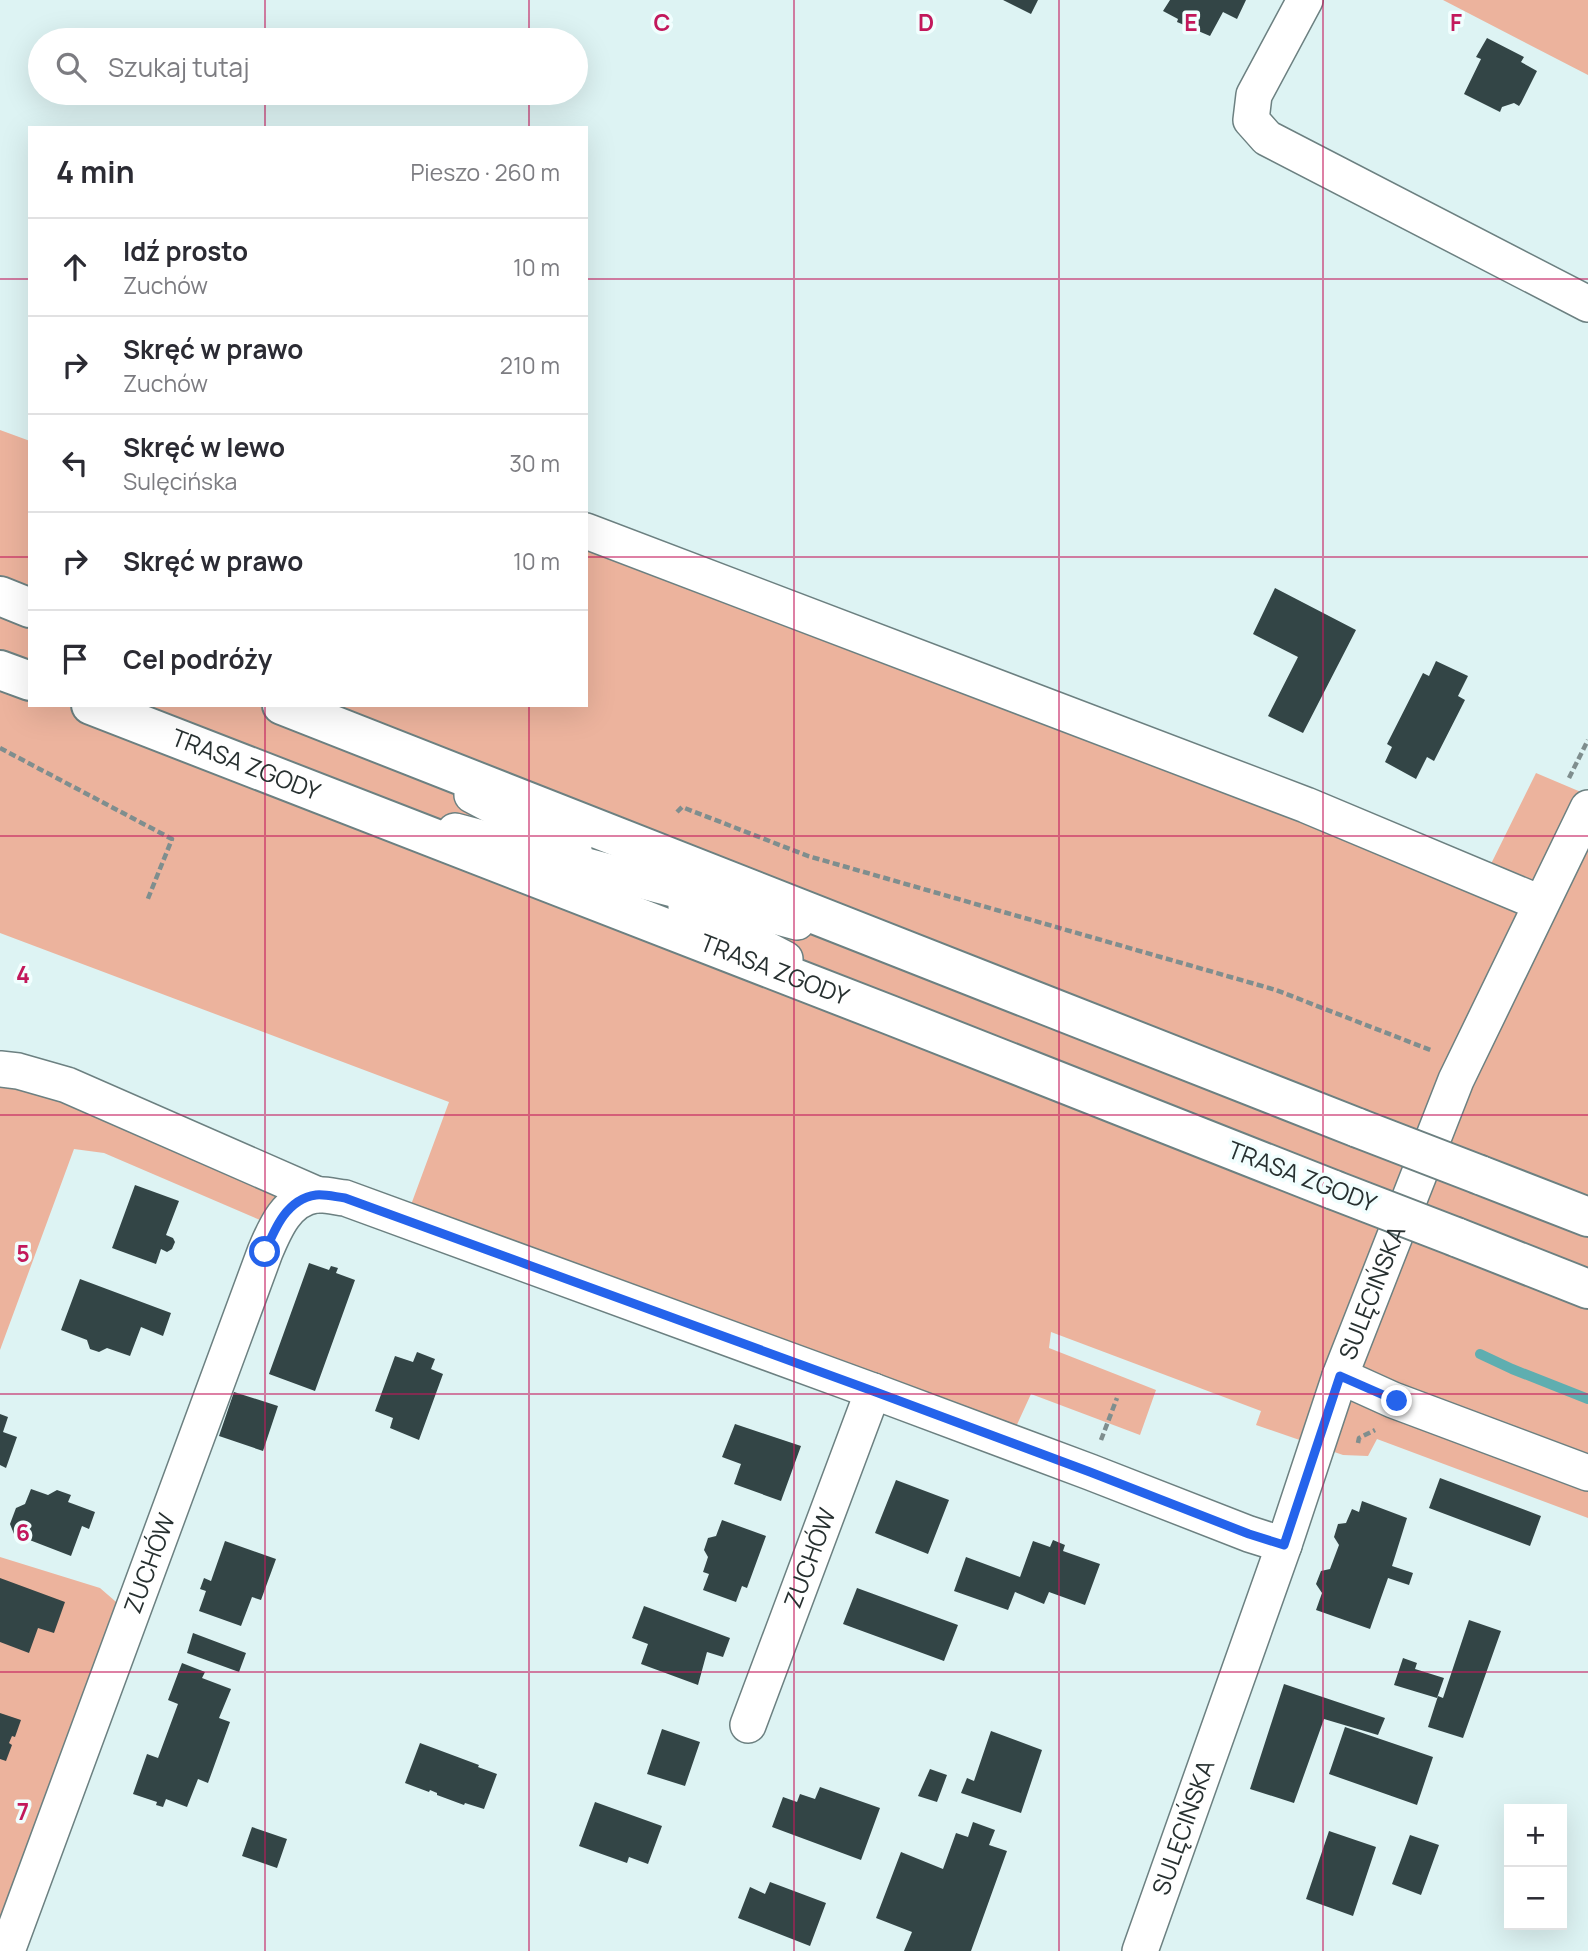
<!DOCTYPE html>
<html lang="pl">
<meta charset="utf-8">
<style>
body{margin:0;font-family:Manrope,sans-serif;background:#f2f2f3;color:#2b2b33}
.controls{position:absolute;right:21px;bottom:21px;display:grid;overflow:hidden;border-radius:0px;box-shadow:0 7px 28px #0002}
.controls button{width:63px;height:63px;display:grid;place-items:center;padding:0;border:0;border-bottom:2px solid #e1e1e2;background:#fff;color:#2b2b33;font:35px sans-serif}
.stop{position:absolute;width:21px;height:21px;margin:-16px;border:5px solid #2563eb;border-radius:50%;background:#fff}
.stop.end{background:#2563eb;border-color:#fff;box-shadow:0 2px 7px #0008}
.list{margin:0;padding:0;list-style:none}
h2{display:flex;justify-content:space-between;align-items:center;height:91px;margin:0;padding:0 28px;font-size:30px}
h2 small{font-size:23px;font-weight:400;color:#7c7c81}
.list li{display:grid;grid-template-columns:46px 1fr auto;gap:21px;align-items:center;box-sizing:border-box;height:98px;padding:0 28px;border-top:2px solid #e1e1e2}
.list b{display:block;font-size:26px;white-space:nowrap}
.list p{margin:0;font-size:23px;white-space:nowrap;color:#7c7c81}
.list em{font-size:23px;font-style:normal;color:#7c7c81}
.icon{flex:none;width:38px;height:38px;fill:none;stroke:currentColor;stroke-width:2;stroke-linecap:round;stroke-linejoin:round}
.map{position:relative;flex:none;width:1588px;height:1951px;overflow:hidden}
.search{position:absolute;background:#fff;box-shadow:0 7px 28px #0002;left:28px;top:28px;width:560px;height:77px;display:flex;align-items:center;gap:18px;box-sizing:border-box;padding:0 24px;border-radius:38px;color:#7c7c81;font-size:26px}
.panel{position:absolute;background:#fff;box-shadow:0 7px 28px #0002;left:28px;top:126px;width:560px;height:581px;border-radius:0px}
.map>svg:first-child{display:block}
.green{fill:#ecb39d}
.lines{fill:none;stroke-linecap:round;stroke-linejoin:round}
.stream{stroke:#5faeb0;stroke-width:10}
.building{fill:#334546}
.minor-casing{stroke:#6c8081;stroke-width:38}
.highway-casing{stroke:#6c8081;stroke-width:42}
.path{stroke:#7f8e8e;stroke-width:4.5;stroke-dasharray:7 3.5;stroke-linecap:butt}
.minor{stroke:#fff;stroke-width:35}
.highway{stroke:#fff;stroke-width:38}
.highway-bridge-casing{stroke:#6c8081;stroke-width:42;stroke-linecap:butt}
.highway-bridge{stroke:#fff;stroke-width:38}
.route{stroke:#2563eb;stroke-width:9}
.grid{fill:none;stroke:#c2185b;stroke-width:2;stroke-opacity:0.55}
.labels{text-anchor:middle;stroke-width:7;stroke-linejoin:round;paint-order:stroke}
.street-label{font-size:24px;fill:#273030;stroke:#f1fefe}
.grid-label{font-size:23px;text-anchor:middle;font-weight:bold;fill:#c2185b;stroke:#f1fefe;stroke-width:7;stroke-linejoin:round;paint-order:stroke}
</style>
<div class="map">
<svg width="1588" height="1951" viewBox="0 0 1588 1951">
<rect width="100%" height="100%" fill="#ddf3f3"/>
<path class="green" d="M1443,0H1588V75Z
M0,430L30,441V705H586V514L703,559L1484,878L1536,773L1588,795V1518L1377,1439L1368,1456L1343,1455L1256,1425L1261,1411L1051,1332L1049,1348L1156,1390L1140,1435L1031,1394L1015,1429L405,1221L449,1102L0,933Z
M0,1069L297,1190L260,1220L104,1153L74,1149L0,1350Z
M0,1557L100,1588L130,1614L0,1951Z"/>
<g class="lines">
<path class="stream" d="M1480,1354L1512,1369L1588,1399"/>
</g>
<path class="building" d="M1003,0H1038L1031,14Z
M1170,0H1246L1237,19L1223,12L1210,36L1177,22L1178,19L1163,11Z
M1487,38L1524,57L1521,62L1537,71L1521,103L1519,106L1514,103L1502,107L1500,112L1464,94L1481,59L1476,57Z
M1275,588L1356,630L1303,733L1268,716L1298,657L1253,634Z
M1436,661L1468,676L1458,696L1465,700L1434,761L1427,757L1416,779L1385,762L1392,747L1387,744L1423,673L1429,676Z
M135,1185L179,1201L166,1235L173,1238L175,1242L172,1249L167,1252L161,1249L156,1264L112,1248Z
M309,1263L329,1270L331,1266L338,1268L336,1273L355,1280L315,1391L269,1374Z
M80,1279L171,1313L163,1336L141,1327L130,1356L107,1348L99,1352L90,1349L87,1340L61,1330Z
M417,1352L435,1359L431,1369L443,1374L419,1440L390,1428L393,1418L375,1411L395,1356L413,1362Z
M234,1392L278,1406L263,1451L219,1436Z
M0,1414L8,1417L3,1432L17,1437L6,1468L0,1465Z
M735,1424L801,1446L781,1501L734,1484L741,1464L722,1457Z
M1440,1478L1541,1516L1530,1546L1429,1508Z
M896,1480L949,1500L928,1554L875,1533Z
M31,1489L48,1495L57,1490L71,1495L68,1502L95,1512L89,1529L82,1526L71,1556L14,1534L10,1524L16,1508L25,1504Z
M1362,1501L1407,1518L1392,1566L1413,1573L1409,1585L1388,1578L1370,1629L1316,1610L1322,1593L1316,1584L1321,1571L1330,1569L1339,1545L1334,1537L1338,1524L1346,1523L1352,1509L1359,1512Z
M722,1520L766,1536L747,1588L742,1586L736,1602L703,1590L709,1574L703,1572L708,1557L704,1550L708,1538L716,1536Z
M1053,1540L1065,1545L1063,1551L1100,1564L1085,1605L1049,1592L1044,1604L1015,1592L1008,1610L954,1591L966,1557L1020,1577L1033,1541L1050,1547Z
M225,1541L276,1559L261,1600L252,1597L241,1626L199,1611L206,1591L200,1589L204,1578L211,1581Z
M0,1578L65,1602L54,1633L38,1628L29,1653L0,1642Z
M857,1588L958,1625L944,1661L843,1624Z
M644,1606L730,1638L723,1657L707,1652L698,1685L641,1664L648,1644L632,1638Z
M1469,1620L1501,1631L1463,1738L1428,1727L1438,1696L1443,1698Z
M193,1633L246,1653L239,1672L187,1653Z
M1403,1658L1417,1663L1415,1669L1444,1678L1437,1698L1394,1685Z
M182,1663L205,1672L202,1678L231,1689L219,1718L230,1722L208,1783L198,1779L187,1807L166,1799L163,1807L156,1805L157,1802L133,1794L147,1754L158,1758L178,1704L168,1700Z
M1284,1684L1385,1718L1378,1735L1324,1719L1294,1803L1250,1789Z
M0,1713L21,1720L15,1737L12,1736L9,1743L12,1745L6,1761L0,1759Z
M1345,1727L1433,1757L1417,1805L1329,1774Z
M662,1729L700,1742L685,1786L647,1774Z
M991,1731L1042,1750L1021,1813L961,1793L967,1778L974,1781Z
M420,1743L479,1765L478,1767L497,1774L484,1809L465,1803L464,1805L437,1795V1793L430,1790L429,1792L405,1783Z
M930,1769L947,1775L937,1802L918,1796Z
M820,1787L880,1808L861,1860L772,1827L783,1797L797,1802L800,1794L815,1799Z
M595,1802L662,1826L648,1864L629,1857L627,1863L579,1846Z
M973,1822L995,1830L989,1845L1007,1851L971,1951H904L912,1932L876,1918L901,1852L943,1869L956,1833L968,1837Z
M252,1827L287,1839L277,1868L242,1856Z
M1329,1831L1376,1847L1353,1916L1306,1899Z
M1410,1835L1439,1845L1421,1895L1392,1884Z
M770,1882L826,1903L810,1946L738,1918L750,1887L765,1894Z"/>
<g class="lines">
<defs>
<g id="minor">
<path d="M1305,0L1254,95L1251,120L1267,138L1588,304"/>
<path d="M586,531L1306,805L1540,903"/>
<path d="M472,795L574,849"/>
<path d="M455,831L797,922"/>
<path d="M686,907L785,959"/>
<path d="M0,1069L18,1071L67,1085L318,1195"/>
<path d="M1340,1376L1393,1400L1588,1473"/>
<path id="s1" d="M748,1725L873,1391"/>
<path id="s2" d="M7,1951L265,1252C275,1228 287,1199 316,1195C325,1194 336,1197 345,1198L873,1391L1090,1472L1249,1534L1284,1545"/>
<path id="s3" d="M1140,1951L1284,1545L1340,1376L1456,1080L1588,808"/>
</g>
<g id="highway">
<path d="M0,596L30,608"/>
<path d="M0,670L30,681"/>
<path id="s4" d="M91,705L890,1015L1334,1190"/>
<path d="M282,705L1358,1128"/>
<path d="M1480,1175L1588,1217"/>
<path d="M1456,1237L1588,1289"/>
</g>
</defs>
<use href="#minor" class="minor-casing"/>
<use href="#highway" class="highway-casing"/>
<path class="path" d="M0,748L172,839L147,901
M1569,778L1588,740
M677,812L682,807L808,856L1276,990L1433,1051
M1101,1440L1117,1398
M1358,1443L1359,1438L1375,1430"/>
<use href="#minor" class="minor"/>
<use href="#highway" class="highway"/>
<defs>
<path id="highway-bridge" d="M1358,1128L1480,1175
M1334,1190L1456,1237"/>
</defs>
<use href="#highway-bridge" class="highway-bridge-casing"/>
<use href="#highway-bridge" class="highway-bridge"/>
</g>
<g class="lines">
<path class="route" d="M265,1252C275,1228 287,1199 316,1195C325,1194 336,1197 345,1198L873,1391L1090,1472L1249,1534L1284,1545L1340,1376L1397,1401"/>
</g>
<path class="grid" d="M265,0V40M529,0V40M794,0V1951M1059,0V1951M1323,0V1951M265,93V128M529,93V128M0,279H30M586,279H1588M0,557H30M586,557H1588M265,705V1951M529,705V1951M0,836H1588M0,1115H1588M0,1394H1588M0,1672H1588"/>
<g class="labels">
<g class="street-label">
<text dy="8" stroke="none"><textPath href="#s4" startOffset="166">TRASA ZGODY</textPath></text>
<text dy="8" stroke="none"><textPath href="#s4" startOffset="733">TRASA ZGODY</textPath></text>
<text transform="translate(1302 1177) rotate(21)" y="8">TRASA ZGODY</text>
<text dy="8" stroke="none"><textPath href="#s3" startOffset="698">SULĘCIŃSKA</textPath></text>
<text dy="8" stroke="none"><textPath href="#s1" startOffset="178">ZUCHÓW</textPath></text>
<text dy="8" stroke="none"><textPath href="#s2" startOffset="413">ZUCHÓW</textPath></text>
<text dy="8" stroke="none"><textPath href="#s3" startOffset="131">SULĘCIŃSKA</textPath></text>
</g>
</g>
<g class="grid-label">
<text x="662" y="31">C</text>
<text x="926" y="31">D</text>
<text x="1191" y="31">E</text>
<text x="1456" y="31">F</text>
<text x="23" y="983">4</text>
<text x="23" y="1262">5</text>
<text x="23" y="1541">6</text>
<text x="23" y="1820">7</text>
</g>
</svg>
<div class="controls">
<button>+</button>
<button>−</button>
</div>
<div class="stop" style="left:265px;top:1252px"></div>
<div class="stop end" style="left:1397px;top:1401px"></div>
<div class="search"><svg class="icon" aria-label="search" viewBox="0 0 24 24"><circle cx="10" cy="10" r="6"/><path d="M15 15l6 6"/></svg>Szukaj tutaj</div>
<section class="panel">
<h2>4 min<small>Pieszo · 260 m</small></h2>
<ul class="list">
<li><svg class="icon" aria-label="ahead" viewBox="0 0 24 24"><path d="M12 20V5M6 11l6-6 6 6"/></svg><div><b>Idź prosto</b><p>Zuchów</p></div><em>10 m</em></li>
<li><svg class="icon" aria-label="right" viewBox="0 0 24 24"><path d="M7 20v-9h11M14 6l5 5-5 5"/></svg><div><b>Skręć w prawo</b><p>Zuchów</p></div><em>210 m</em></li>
<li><svg class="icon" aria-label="left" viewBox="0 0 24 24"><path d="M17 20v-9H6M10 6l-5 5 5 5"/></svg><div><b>Skręć w lewo</b><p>Sulęcińska</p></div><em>30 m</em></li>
<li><svg class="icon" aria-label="right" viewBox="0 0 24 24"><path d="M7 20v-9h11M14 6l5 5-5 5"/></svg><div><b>Skręć w prawo</b></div><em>10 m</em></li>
<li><svg class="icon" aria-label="arrive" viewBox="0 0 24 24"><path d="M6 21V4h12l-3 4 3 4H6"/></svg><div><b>Cel podróży</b></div></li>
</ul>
</section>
</div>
